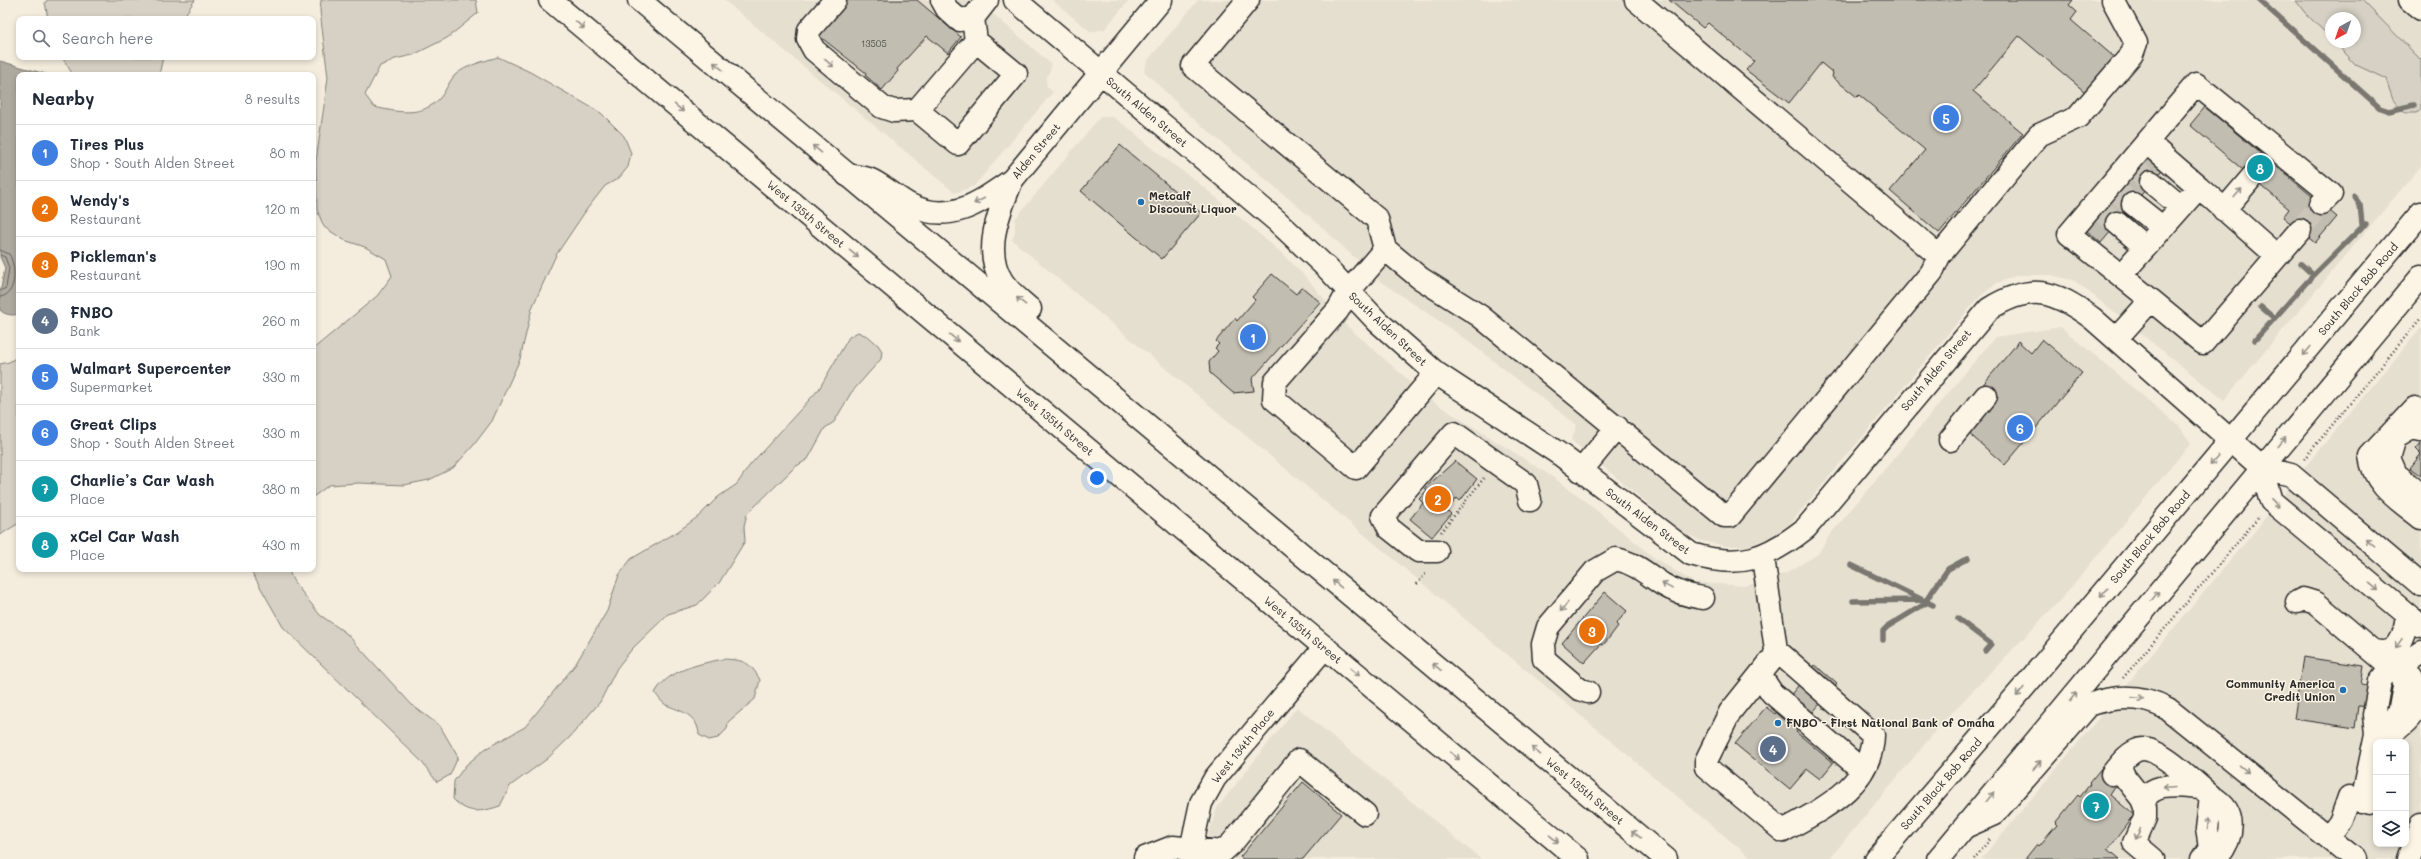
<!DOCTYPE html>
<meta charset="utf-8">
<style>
body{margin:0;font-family:Mali,sans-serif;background:#f2f2f3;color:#1f2937}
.controls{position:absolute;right:12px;bottom:12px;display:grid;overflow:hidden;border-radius:8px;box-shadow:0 2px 6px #0003}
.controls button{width:36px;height:36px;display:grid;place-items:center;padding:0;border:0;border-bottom:1px solid #e0e1e3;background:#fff;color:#1f2937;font:20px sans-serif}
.compass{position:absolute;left:2325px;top:12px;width:36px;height:36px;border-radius:50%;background:#fff;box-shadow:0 2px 6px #0003;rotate:220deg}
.you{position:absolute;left:1097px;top:478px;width:14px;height:14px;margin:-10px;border:3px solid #fff;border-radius:50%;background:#1a73e8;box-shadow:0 0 0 6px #1a73e833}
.badge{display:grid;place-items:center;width:26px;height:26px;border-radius:50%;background:#1a73e8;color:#fff;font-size:13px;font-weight:700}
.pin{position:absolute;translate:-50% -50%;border:2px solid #fff;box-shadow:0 1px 4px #0006}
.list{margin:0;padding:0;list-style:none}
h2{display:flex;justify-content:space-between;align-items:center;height:52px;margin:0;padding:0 16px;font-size:17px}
h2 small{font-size:13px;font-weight:400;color:#747a83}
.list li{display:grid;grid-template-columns:26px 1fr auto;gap:12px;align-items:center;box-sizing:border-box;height:56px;padding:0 16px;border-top:1px solid #e0e1e3}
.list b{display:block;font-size:15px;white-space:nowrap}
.list p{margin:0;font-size:13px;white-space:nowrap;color:#747a83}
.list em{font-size:13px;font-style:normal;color:#747a83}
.icon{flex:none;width:22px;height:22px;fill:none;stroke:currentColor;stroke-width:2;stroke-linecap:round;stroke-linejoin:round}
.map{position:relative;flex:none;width:2421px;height:859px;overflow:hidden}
.search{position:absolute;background:#fff;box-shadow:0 2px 6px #0003;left:16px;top:16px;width:300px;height:44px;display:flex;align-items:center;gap:10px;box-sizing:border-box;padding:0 14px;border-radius:8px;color:#747a83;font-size:15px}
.panel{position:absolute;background:#fff;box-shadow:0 2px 6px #0003;left:16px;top:72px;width:300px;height:500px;border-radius:8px}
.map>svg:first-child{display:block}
.built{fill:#e5dfd0;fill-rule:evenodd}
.green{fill:#d6d1c4;stroke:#807e78}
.water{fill:#afaaa0;stroke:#7a7771}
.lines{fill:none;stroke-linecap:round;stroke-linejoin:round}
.shore{stroke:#605e5a;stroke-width:1}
.stream{stroke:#7a7771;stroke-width:5.5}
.building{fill:#c2bdb1;stroke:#2b2b2b}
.minor-tunnel{stroke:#ccc6ba;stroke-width:22;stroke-dasharray:22 11;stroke-linecap:butt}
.minor-casing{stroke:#2b2b2b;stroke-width:25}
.major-casing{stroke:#2b2b2b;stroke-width:25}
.path{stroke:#2b2b2b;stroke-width:2.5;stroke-dasharray:1 3;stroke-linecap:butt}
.minor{stroke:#fcf5e5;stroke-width:22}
.major{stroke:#fcf5e5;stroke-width:22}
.oneway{stroke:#949088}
.poi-dot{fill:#1f6fb2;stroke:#fcf5e5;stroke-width:1.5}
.labels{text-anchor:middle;stroke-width:3;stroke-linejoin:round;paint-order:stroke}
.number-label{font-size:9px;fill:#51504c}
.street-label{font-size:11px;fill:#2b2b2b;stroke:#fcf5e5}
.poi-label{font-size:11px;font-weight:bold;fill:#2b2b2b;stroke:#fcf5e5;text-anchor:start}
</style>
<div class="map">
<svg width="2421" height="859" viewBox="0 0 2421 859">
<rect width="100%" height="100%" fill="#f4edde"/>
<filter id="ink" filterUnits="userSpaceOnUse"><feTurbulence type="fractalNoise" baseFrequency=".025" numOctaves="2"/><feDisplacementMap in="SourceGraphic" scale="8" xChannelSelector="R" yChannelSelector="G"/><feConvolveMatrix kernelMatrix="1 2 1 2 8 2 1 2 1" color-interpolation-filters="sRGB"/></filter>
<g filter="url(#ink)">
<path class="built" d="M724,0H977L1050,63L1051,68L1046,79L1047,87L1053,92L974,186L955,193Z
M1052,0H1129L1105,29L1091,32Z
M1198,0H2421V166L2224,400L2075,281L2052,275H2018L1997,283L1977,299L1790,524L1769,538L1747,546H1726L1701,541L1681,531L1571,440L1577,425L1457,333L1381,282L1313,219L1190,116L1144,71L1148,60ZM2331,18H2355V42H2331Z
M1100,117H1113L1126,126L1169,162L1194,179L1276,248L1304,275L1346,325L1432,401L1545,472L1579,496L1656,559L1693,582L1744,586L1787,573L1818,554L1829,536L1995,337L2061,327L2180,427L2191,443L2062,598L1945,720L1829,859H1752L1012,240L1015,232V219Z
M2421,328V859H1981L2255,531L2309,462ZM2376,742H2406V844H2376Z
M1297,707L1481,859H1206L1208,834L1217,808Z"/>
<path class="green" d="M48,0H195L182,19H48L45,2Z
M321,0H476L478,13L447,38L413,55L395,59L380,66L365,95L374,107C397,112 422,118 440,98C446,91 449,81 455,75C466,65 485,61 498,57L530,72L601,113L624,136L631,153L628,167L619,178L605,186L587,209L556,255L532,308L520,359L492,421L473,446L453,468L429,480L404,485L359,483L329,485L313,497V349L377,296L392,276L386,259L365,247L344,240L324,227L317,210L316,161L328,78L320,11Z
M2295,0H2362L2421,60V110L2416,113H2405L2393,100L2386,79L2356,65L2335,42H2355V18H2331V38L2306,14Z
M62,57H163L159,75H73Z
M858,332L869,337L878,345L882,351L881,359L851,393L834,422L825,428L808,459L795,467L747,514L744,526L745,541L719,583L697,605L668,614L632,649L617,668L600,702L570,737L547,759L510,786L500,806C481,812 468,815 453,799L454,781L466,765L485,749L525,727L575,665L607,611L619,575L631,559L677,532L699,516L718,497L737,484L750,465L819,389L849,337Z
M19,356V523L0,535V364L9,362Z
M250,569H288L294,582L320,615L346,633L412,705L440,726L458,757L450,775L437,782L421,761L283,627Z
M723,659C743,660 750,661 760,680L755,699L728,722L727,729L718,738L709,740L699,735C698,715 681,711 666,705C662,703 658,697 655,693C667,670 699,664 723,659Z"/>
<path class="water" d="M0,61L49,75H19V314C12,316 5,315 0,310V293L5,268L0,257Z"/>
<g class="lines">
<path class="shore" d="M0,250L9,254C16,265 18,295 0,297
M0,255L5,257L9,268L6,288L0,291"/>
<path class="stream" d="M2259,0L2380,108L2389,111L2414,105
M2354,196L2360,205L2362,224H2366
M2301,264L2313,275
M2261,307L2274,318
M2255,340L2306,283L2364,225
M1851,565L1933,605
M1853,601L1923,600
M1958,619L1991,644L1985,651
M1883,640V631L1887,627L1928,602L1927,599L1948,569L1968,558"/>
</g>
<path class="building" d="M847,0H917L961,37L948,53L927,36L897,69L898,71L882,90L865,75L866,73L818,35Z
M1669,0H2073L2069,5L2077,12L2071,20L2114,57L2110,63L2113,65L2085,92L2019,36L1973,91L2023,133L1939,233L1890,191L1925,150L1859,95L1857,97L1832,77L1833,73L1821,63L1789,103L1746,70L1754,61L1708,23L1703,28Z
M2205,107L2337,217L2315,243L2283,217L2289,209L2190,125Z
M1120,145L1201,213L1162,259L1081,191Z
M2152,153L2166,165L2101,243L2087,231Z
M1272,274L1296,294L1302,287L1320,302L1252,379L1254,391L1233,393L1210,373L1209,362L1218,351L1215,348L1219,344L1216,341L1235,318L1237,321L1255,300L1252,297Z
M2042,339L2082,373L2005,465L1966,431L1981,387L2015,346L2018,341L2031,353Z
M2421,443V476L2410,468L2421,454L2416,449Z
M1455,461L1477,479L1460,501L1457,498L1447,510L1451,514L1432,537L1410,519L1423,503L1419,499L1427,490L1425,488Z
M1605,592L1627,611L1616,624L1618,626L1609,638L1603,645L1601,644L1584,663L1562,643Z
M2303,657L2364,666L2361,685L2412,694L2411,709L2358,706L2355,728L2294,719Z
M1815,665L1837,684L1796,732L1833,763L1820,779L1807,769L1790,789L1735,744L1766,707L1775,714Z
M2103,766L2120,780L2110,795L2134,815L2108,849L2120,859H2025L2037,844L2039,846L2057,825L2055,823L2078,795L2080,797L2090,784L2089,783Z
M1303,782L1341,814L1303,859H1243L1240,857Z"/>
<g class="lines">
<path class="minor-tunnel" d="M2137,171L2151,182
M2252,177L2268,159
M2119,193L2133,204
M2103,212L2117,223
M2300,230L2321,204"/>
<defs>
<path id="minor" d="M835,0L809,30L808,39L814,50L882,107L894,111L917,110
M942,0L947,9L959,20L973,18
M1015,0L1277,221L1328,269L1377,321L1436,373L1561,455L1691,554C1740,569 1767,559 1806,528L1989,309C2031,283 2054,290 2092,318L2261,467L2291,475L2421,585
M1248,0L1193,66L1377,219L1385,249
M2410,0L2421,9
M976,41L917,110L958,144L1016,74L976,41L973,18L987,0
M847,175C855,176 864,177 871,180C885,187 897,198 910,205C951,225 980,202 1012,180L1161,0
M2151,182L2181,207
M2199,187L2277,256
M2133,204L2162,227
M2224,210L2252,177
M2117,223L2145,247
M1939,256L2039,135L2078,117L2132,54L2136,43L2113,0
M2121,275L2199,187L2147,142
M2151,300L2203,343L2300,230
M2116,339L2151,300L2069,234L2196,84L2331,194L2321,204
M1436,373L1356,468L1274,399L1275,382L1338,310L1348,292L1385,249L1420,278L1480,316L1724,516H1730L1932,272L1939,256L1636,0
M2421,413L2415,408L2370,456C2374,486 2399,500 2421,518
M2421,430L2412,428L2395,438L2389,458L2396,474L2421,495
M1950,440L1986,396
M2261,467L2271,501L2421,626
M1581,471L1617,427
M1437,551H1418L1389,528L1383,516L1454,433L1526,484L1530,500
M1763,557L1776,650L1774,657L1730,712L1706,761V767L1783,831C1822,809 1872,786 1873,735L1776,650
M2297,602L2303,599L2316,603L2388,664L2398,668H2404
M2372,650C2399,659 2405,635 2407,615
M2406,667L2411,659L2421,652
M1760,675L1772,693L1862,770
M1588,692L1579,689L1544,659L1543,644L1548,627L1595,571L1616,559C1635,563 1647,574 1662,584C1675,592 1689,596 1703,598
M2386,724L2399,714L2404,686L2403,668
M2382,742C2398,729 2421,716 2420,692C2419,684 2410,674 2406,667
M2122,762L2123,775L2142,799L2145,807V818L2134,843L2153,859
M2112,774C2119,765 2131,749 2143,749C2161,749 2196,784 2211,796L2207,829L2210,847L2202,859
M2211,796C2239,812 2234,838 2216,859
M2362,801L2376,735L2374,715L2380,681L2392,665
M2143,802C2153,780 2182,787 2201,788
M1967,826L1994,814L2089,705C2116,695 2143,695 2168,709L2355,859
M2328,837L2341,820L2349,797L2371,803
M1145,858L1173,847L1222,852L1232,843L1299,760L1365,814
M1189,859L1201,803L1215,778L1325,647
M2409,859L2421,824"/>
<path id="major" d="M550,0L1578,859
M639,0L1666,859
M1012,180C1000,210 982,250 1002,281C1009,292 1020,300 1030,309
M1876,859L2024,687L2421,213
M1938,859L2421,277"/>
</defs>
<use href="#minor" class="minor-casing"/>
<use href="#major" class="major-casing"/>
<path class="path" d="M2304,459L2421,318
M1441,532L1484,478
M1417,584L1427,572
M2123,678L2259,517
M1974,859L1991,838"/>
<use href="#minor" class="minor"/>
<use href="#major" class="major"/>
</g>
<defs><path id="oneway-shaft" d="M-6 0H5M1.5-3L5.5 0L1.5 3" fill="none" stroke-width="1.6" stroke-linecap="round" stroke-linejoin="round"/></defs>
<g class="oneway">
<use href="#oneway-shaft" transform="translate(580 25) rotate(40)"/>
<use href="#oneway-shaft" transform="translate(829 63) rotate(40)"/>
<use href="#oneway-shaft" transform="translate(718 66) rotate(-140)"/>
<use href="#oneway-shaft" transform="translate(679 108) rotate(40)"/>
<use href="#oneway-shaft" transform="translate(817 149) rotate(-140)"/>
<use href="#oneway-shaft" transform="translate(2238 193) rotate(-50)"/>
<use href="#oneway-shaft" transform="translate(979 201) rotate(153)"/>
<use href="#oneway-shaft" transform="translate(854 254) rotate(40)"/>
<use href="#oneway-shaft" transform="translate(1021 301) rotate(-140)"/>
<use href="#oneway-shaft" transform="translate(954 338) rotate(40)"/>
<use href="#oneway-shaft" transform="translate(2307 351) rotate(130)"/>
<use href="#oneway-shaft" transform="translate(2282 442) rotate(-50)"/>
<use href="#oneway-shaft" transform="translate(2214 461) rotate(130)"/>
<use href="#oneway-shaft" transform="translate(2275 503) rotate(47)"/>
<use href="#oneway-shaft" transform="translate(2370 542) rotate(-140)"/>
<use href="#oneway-shaft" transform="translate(1337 584) rotate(-140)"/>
<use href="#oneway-shaft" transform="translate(1667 586) rotate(-151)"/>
<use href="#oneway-shaft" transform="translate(2374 587) rotate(40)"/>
<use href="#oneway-shaft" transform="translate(2104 593) rotate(130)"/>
<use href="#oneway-shaft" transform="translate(2155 596) rotate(-51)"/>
<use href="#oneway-shaft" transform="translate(1564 607) rotate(130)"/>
<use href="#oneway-shaft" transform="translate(2399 643) rotate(125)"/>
<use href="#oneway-shaft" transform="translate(1437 667) rotate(-140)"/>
<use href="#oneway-shaft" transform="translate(1355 672) rotate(40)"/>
<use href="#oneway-shaft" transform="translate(2020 692) rotate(131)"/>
<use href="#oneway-shaft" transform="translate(2073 697) rotate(-51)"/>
<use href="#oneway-shaft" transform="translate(2138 698) rotate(5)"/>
<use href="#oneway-shaft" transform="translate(1536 751) rotate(-140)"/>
<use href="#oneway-shaft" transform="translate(1455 756) rotate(40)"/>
<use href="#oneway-shaft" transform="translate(2037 765) rotate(-49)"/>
<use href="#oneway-shaft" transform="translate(2244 769) rotate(39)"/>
<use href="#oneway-shaft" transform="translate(2169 787) rotate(175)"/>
<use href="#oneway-shaft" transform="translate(1990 797) rotate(-51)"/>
<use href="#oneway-shaft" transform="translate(2208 823) rotate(-85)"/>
<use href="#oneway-shaft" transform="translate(1636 834) rotate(-140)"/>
<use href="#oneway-shaft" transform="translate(2138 834) rotate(114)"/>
<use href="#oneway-shaft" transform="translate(1554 839) rotate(40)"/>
</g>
</g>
<g class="poi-dot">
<circle cx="1141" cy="202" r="4"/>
<circle cx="2343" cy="690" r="4"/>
<circle cx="1778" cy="723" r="4"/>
</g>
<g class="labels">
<g class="number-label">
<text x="874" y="47">13505</text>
</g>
<g class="street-label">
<text transform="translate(1147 112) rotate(40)" y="4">South Alden Street</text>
<text transform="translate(1036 151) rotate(-50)" y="4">Alden Street</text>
<text transform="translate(806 214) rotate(40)" y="4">West 135th Street</text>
<text transform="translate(2358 289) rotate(-50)" y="4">South Black Bob Road</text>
<text transform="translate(1388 329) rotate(43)" y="4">South Alden Street</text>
<text transform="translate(1936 370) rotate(-50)" y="4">South Alden Street</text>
<text transform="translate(1055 422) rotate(40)" y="4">West 135th Street</text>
<text transform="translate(1648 521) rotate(37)" y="4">South Alden Street</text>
<text transform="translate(2150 537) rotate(-50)" y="4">South Black Bob Road</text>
<text transform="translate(1303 630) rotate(40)" y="4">West 135th Street</text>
<text transform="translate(1243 746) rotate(-51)" y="4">West 134th Place</text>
<text transform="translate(1941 784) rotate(-49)" y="4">South Black Bob Road</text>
<text transform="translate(1585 791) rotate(40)" y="4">West 135th Street</text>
</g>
<g class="poi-label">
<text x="1149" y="200">Metcalf<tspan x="1149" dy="13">Discount Liquor</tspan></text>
<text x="2335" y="688" text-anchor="end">Community America<tspan x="2335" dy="13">Credit Union</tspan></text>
<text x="1786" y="727">FNBO - First National Bank of Omaha</text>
</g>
</g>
</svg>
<div class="controls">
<button>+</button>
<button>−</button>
<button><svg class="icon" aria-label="layers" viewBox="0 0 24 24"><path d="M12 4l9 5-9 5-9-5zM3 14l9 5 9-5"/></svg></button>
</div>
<svg class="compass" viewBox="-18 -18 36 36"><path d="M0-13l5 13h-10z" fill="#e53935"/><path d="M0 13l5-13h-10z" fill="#747a83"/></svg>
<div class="you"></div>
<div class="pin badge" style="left:1253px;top:337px;background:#3f7fe0">1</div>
<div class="pin badge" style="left:1438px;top:499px;background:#e8710a">2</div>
<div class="pin badge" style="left:1592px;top:631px;background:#e8710a">3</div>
<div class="pin badge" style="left:1773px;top:749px;background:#5c6f8a">4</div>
<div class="pin badge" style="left:1946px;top:118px;background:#3f7fe0">5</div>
<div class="pin badge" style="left:2020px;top:428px;background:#3f7fe0">6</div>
<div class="pin badge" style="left:2096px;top:806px;background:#0f9aa8">7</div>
<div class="pin badge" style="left:2260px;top:168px;background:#0f9aa8">8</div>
<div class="search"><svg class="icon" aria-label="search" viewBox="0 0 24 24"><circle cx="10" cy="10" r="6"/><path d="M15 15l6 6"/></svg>Search here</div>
<section class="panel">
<h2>Nearby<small>8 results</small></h2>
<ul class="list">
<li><span class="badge" style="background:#3f7fe0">1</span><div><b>Tires Plus</b><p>Shop · South Alden Street</p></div><em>80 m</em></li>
<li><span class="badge" style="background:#e8710a">2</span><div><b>Wendy's</b><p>Restaurant</p></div><em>120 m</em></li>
<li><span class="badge" style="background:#e8710a">3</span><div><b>Pickleman's</b><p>Restaurant</p></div><em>190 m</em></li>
<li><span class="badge" style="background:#5c6f8a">4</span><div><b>FNBO</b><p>Bank</p></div><em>260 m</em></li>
<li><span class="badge" style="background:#3f7fe0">5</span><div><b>Walmart Supercenter</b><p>Supermarket</p></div><em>330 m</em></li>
<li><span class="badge" style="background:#3f7fe0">6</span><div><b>Great Clips</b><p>Shop · South Alden Street</p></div><em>330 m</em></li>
<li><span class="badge" style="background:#0f9aa8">7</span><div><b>Charlie’s Car Wash</b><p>Place</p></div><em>380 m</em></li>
<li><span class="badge" style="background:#0f9aa8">8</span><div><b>xCel Car Wash</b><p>Place</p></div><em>430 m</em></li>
</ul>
</section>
</div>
